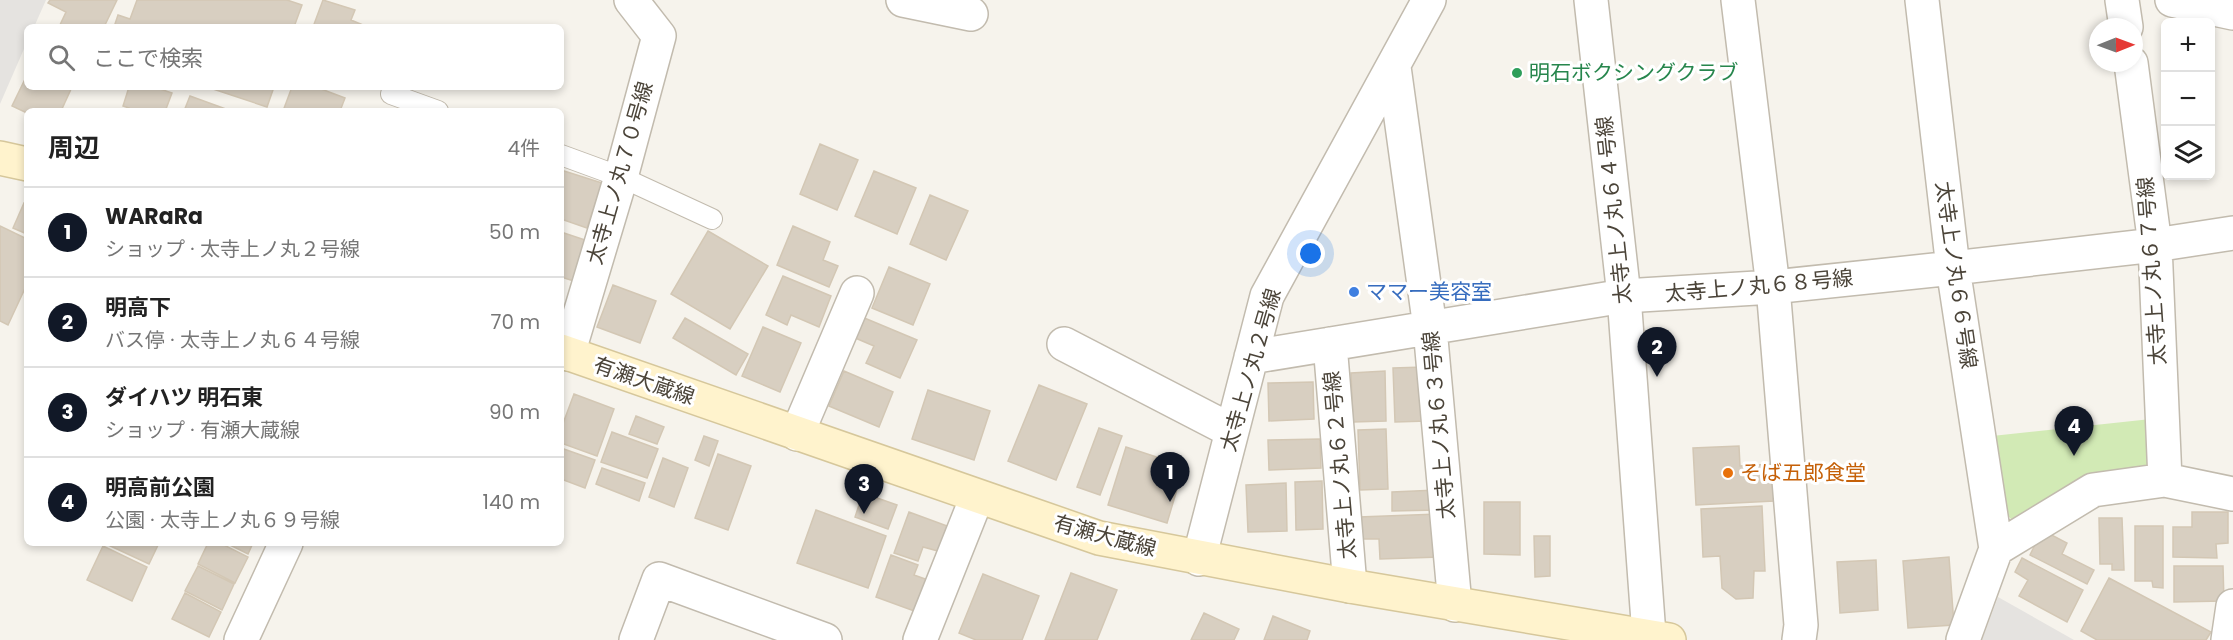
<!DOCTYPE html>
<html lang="ja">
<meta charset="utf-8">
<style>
body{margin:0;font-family:Poppins,"Noto Sans JP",sans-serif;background:#f6f6f6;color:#222}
.controls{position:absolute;right:18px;top:18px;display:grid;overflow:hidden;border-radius:9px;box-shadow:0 3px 9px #0003}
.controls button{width:54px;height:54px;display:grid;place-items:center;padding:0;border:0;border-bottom:2px solid #e0e0e0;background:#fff;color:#222;font:30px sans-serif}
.compass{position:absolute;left:2089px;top:18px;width:54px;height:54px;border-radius:50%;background:#fff;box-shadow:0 3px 9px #0003;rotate:89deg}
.you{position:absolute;left:1311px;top:254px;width:21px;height:21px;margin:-15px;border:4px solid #fff;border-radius:50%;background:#1a73e8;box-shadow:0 0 0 9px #1a73e833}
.badge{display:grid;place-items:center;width:39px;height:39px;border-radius:50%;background:#111827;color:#fff;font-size:20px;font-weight:700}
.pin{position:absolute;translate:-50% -50px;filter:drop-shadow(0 2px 3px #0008)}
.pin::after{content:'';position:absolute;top:32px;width:21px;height:18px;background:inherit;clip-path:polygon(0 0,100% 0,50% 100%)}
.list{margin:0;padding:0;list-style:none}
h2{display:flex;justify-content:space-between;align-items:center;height:78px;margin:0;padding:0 24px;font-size:26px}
h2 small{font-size:20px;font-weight:400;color:#767676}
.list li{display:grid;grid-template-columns:39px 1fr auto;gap:18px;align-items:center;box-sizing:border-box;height:90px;padding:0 24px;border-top:2px solid #e0e0e0}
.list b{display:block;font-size:22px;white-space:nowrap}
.list p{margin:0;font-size:20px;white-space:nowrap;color:#767676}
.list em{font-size:20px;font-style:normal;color:#767676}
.icon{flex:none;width:33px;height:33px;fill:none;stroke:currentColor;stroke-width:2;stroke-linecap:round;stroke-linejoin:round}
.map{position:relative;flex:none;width:2233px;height:640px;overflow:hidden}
.search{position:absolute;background:#fff;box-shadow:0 3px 9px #0003;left:24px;top:24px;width:540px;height:66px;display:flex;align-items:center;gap:15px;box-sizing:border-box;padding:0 21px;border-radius:9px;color:#767676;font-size:22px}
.panel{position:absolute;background:#fff;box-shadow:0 3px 9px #0003;left:24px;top:108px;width:540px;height:438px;border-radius:9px}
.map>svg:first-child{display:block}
.green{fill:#d2eab5}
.parking{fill:#e5e3e0}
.building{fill:#d8cfc1;stroke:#d3c7b4;stroke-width:1.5}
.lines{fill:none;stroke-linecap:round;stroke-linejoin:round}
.service-casing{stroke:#c2bbae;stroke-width:22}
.minor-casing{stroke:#c2bbae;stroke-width:36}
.tertiary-casing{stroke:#c2bbae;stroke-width:36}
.secondary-casing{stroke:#d6c79b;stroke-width:36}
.service{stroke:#fff;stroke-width:20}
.minor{stroke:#fff;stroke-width:33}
.tertiary{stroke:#fff;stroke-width:33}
.secondary{stroke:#fff3cd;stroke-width:33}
.leisure-dot{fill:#2e9e5b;stroke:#fff;stroke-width:2}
.shop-dot{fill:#3f7fe0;stroke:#fff;stroke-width:2}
.food-dot{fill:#e8710a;stroke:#fff;stroke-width:2}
.labels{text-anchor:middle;stroke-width:6;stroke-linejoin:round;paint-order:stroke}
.leisure-label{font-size:21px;fill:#27864d;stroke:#fff;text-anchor:start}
.street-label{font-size:21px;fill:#4b4439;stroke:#fff}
.shop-label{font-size:21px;fill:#366cbe;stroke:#fff;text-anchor:start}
.food-label{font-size:21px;fill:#c56008;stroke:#fff;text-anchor:start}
</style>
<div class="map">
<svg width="2233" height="640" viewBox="0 0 2233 640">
<rect width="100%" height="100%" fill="#f6f3ec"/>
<path class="green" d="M2151,419L2155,475L2083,485L2011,519L2000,507L1992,436Z"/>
<path class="parking" d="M0,0H46L34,27H27V42L0,104Z
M1998,597L2074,640H1982Z"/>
<path class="building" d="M50,0H117L104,27H59L66,12L48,3Z
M137,0H287L302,5L294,27H114L118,15L130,19Z
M323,0L355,10L351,20L363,25V27H313Z
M27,75V87H72L61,111H27V113L12,106Z
M129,87H154L172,93L166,109L170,111H128L129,108L123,106Z
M207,87H274L267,107Z
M292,87H316L345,98L340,111H283Z
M190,96L226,109V111H184Z
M820,144L858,160L837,210L800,194Z
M561,170L602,183L587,228L561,219Z
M874,171L916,188L897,234L855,216Z
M930,195L968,211L946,260L910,244Z
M24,203L27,204V234L13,228Z
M0,226L27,239V284L8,325L0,321Z
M793,226L830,242L823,260L838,266L829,287L777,265Z
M708,231L768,266L730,329L671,294Z
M561,232L591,242L577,282L561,277Z
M889,267L930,284L913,325L872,308Z
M783,276L831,296L819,327L791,315L787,325L766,315Z
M613,285L656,301L640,343L597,327Z
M862,317L917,340L900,378L866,363L874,346L853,337Z
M685,318L748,354L736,375L673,338Z
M763,327L801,343L780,392L742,376Z
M1424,367L1427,421L1395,422L1393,368Z
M844,371L893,392L879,427L829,406Z
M1385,371L1386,421L1353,422L1351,373Z
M1313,382L1314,419L1269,421L1268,383Z
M1039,385L1087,404L1056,480L1008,461Z
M928,390L990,411L974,460L912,439Z
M574,394L614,409L597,456L561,443V429Z
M636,416L664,427L657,444L629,434Z
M1099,428L1122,436L1100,495L1077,487Z
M1386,429L1388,489L1360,490L1358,430Z
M612,432L658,449L647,478L601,462Z
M704,436L718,441L709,466L695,460Z
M1320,439L1321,468L1269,470L1268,440Z
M1739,446L1740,466L1772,464L1774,501L1696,505L1693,448Z
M1126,447L1184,466L1167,523L1108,505Z
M561,448L595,460L585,488L561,479Z
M718,454L751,466L728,530L695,518Z
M663,458L688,468L674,507L649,497Z
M602,468L645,483L639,501L596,484Z
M1322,481L1323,529L1296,530L1295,482Z
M1286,483L1287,531L1248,532L1246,485Z
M1437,490L1438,510L1392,511V492Z
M863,493L897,505L888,529L855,517Z
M1484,502H1520V555L1484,554Z
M1762,506L1765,571H1754L1753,598L1736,599L1722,588L1720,556L1703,557L1701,509Z
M816,510L886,536L868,588L797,563Z
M909,512L947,526L938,551L923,547L918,561L894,553Z
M2192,512H2228V543L2216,544L2217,558L2173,557V527H2192Z
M1438,514L1440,557L1380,559L1379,539H1360L1359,517Z
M2099,518H2122L2124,570H2112V564H2100Z
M2135,526H2163V588L2153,587L2152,581H2135Z
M2042,530L2067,543L2062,554L2094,570L2087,584L2030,555Z
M1534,536H1550V576L1535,577Z
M104,543H159L149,564Z
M208,543H220L248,557L235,583L198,564Z
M226,543H253L248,554Z
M103,546L147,567L132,601L87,580Z
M891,555L918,565L914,575L928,580L917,612L876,597Z
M1949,557L1954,625L1908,628L1903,561Z
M2022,558L2083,590L2067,622L2019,596L2028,580L2015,572Z
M1876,560L1878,610L1840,613L1837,562Z
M198,566L234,584L222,610L185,591Z
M2174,566H2223L2224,601L2174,602Z
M1071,573L1117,590L1097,640H1045Z
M983,574L1039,596L1022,640H976L959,633Z
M2109,578L2211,632L2206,640H2097L2081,631Z
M185,593L221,612L209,637L172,619Z
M1204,613L1239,629L1234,640H1191Z
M1273,616L1310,631L1307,640H1264Z"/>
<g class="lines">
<defs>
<path id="service" d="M391,94L438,111
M561,155L621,177L712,219"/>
<path id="minor" d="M903,0L971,14
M1738,0L1773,287L1801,625L1799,640
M1922,0L1953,268L1996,549
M2122,0L2126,27
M2172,0L2233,13
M2131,63L2155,245L2165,480
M1394,67L1430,328L1455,605
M1064,344L1232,431
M1330,344L1350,586
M568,354L621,177L659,36L631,0
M1251,357L1624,296L1773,287L1953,268L2155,245L2233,233
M797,434L857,293
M1199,559L1267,296L1429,0
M241,640L286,543
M636,640L659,579L825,640
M920,640L977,497
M1963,640L1996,549L2093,490L2165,480L2233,494
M2228,640L2233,606"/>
<path id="tertiary" d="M1591,0L1624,296L1649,635L1646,640"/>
<path id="secondary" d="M0,158L27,164
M561,351L1099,538L1350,586L1669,640"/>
</defs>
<use href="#service" class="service-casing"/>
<use href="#minor" class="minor-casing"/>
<use href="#tertiary" class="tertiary-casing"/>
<use href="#secondary" class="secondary-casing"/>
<use href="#service" class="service"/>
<use href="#minor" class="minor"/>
<use href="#tertiary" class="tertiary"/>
<use href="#secondary" class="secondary"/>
</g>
<circle class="leisure-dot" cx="1517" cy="73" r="6"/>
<circle class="shop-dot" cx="1354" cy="292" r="6"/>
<circle class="food-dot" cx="1728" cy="473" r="6"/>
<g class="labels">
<g class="leisure-label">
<text x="1529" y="80">明石ボクシングクラブ</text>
</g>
<g class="street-label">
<text transform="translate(620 173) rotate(-74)" y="7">太寺上ノ丸７０号線</text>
<text transform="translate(1614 210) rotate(-96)" y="7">太寺上ノ丸６４号線</text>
<text transform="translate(2152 271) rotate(-94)" y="7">太寺上ノ丸６７号線</text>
<text transform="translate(1956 275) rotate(82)" y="7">太寺上ノ丸６６号線</text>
<text transform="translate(1759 286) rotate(-5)" y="7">太寺上ノ丸６８号線</text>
<text transform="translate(1251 370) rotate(-74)" y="7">太寺上ノ丸２号線</text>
<text transform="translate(644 381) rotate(19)" y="7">有瀬大蔵線</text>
<text transform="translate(1439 425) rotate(-95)" y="7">太寺上ノ丸６３号線</text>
<text transform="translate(1340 465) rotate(-95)" y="7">太寺上ノ丸６２号線</text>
<text transform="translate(1105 536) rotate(15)" y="7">有瀬大蔵線</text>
</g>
<g class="shop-label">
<text x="1366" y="299">ママー美容室</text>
</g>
<g class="food-label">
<text x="1740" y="480">そば五郎食堂</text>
</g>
</g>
</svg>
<div class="controls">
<button>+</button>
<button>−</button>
<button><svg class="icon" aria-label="layers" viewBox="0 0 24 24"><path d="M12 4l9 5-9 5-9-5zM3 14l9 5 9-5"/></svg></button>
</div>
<svg class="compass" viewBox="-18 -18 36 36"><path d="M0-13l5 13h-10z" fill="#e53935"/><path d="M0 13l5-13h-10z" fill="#767676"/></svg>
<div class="you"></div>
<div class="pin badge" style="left:1170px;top:502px">1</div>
<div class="pin badge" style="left:1657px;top:377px">2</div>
<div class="pin badge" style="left:864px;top:514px">3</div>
<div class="pin badge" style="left:2074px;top:456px">4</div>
<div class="search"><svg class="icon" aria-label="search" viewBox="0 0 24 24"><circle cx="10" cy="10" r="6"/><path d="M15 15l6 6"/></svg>ここで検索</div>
<section class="panel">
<h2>周辺<small>4件</small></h2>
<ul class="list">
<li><span class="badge">1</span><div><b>WARaRa</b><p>ショップ · 太寺上ノ丸２号線</p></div><em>50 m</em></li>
<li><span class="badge">2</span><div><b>明高下</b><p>バス停 · 太寺上ノ丸６４号線</p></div><em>70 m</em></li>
<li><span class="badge">3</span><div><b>ダイハツ 明石東</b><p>ショップ · 有瀬大蔵線</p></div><em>90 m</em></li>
<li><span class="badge">4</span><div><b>明高前公園</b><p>公園 · 太寺上ノ丸６９号線</p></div><em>140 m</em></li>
</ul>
</section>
</div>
